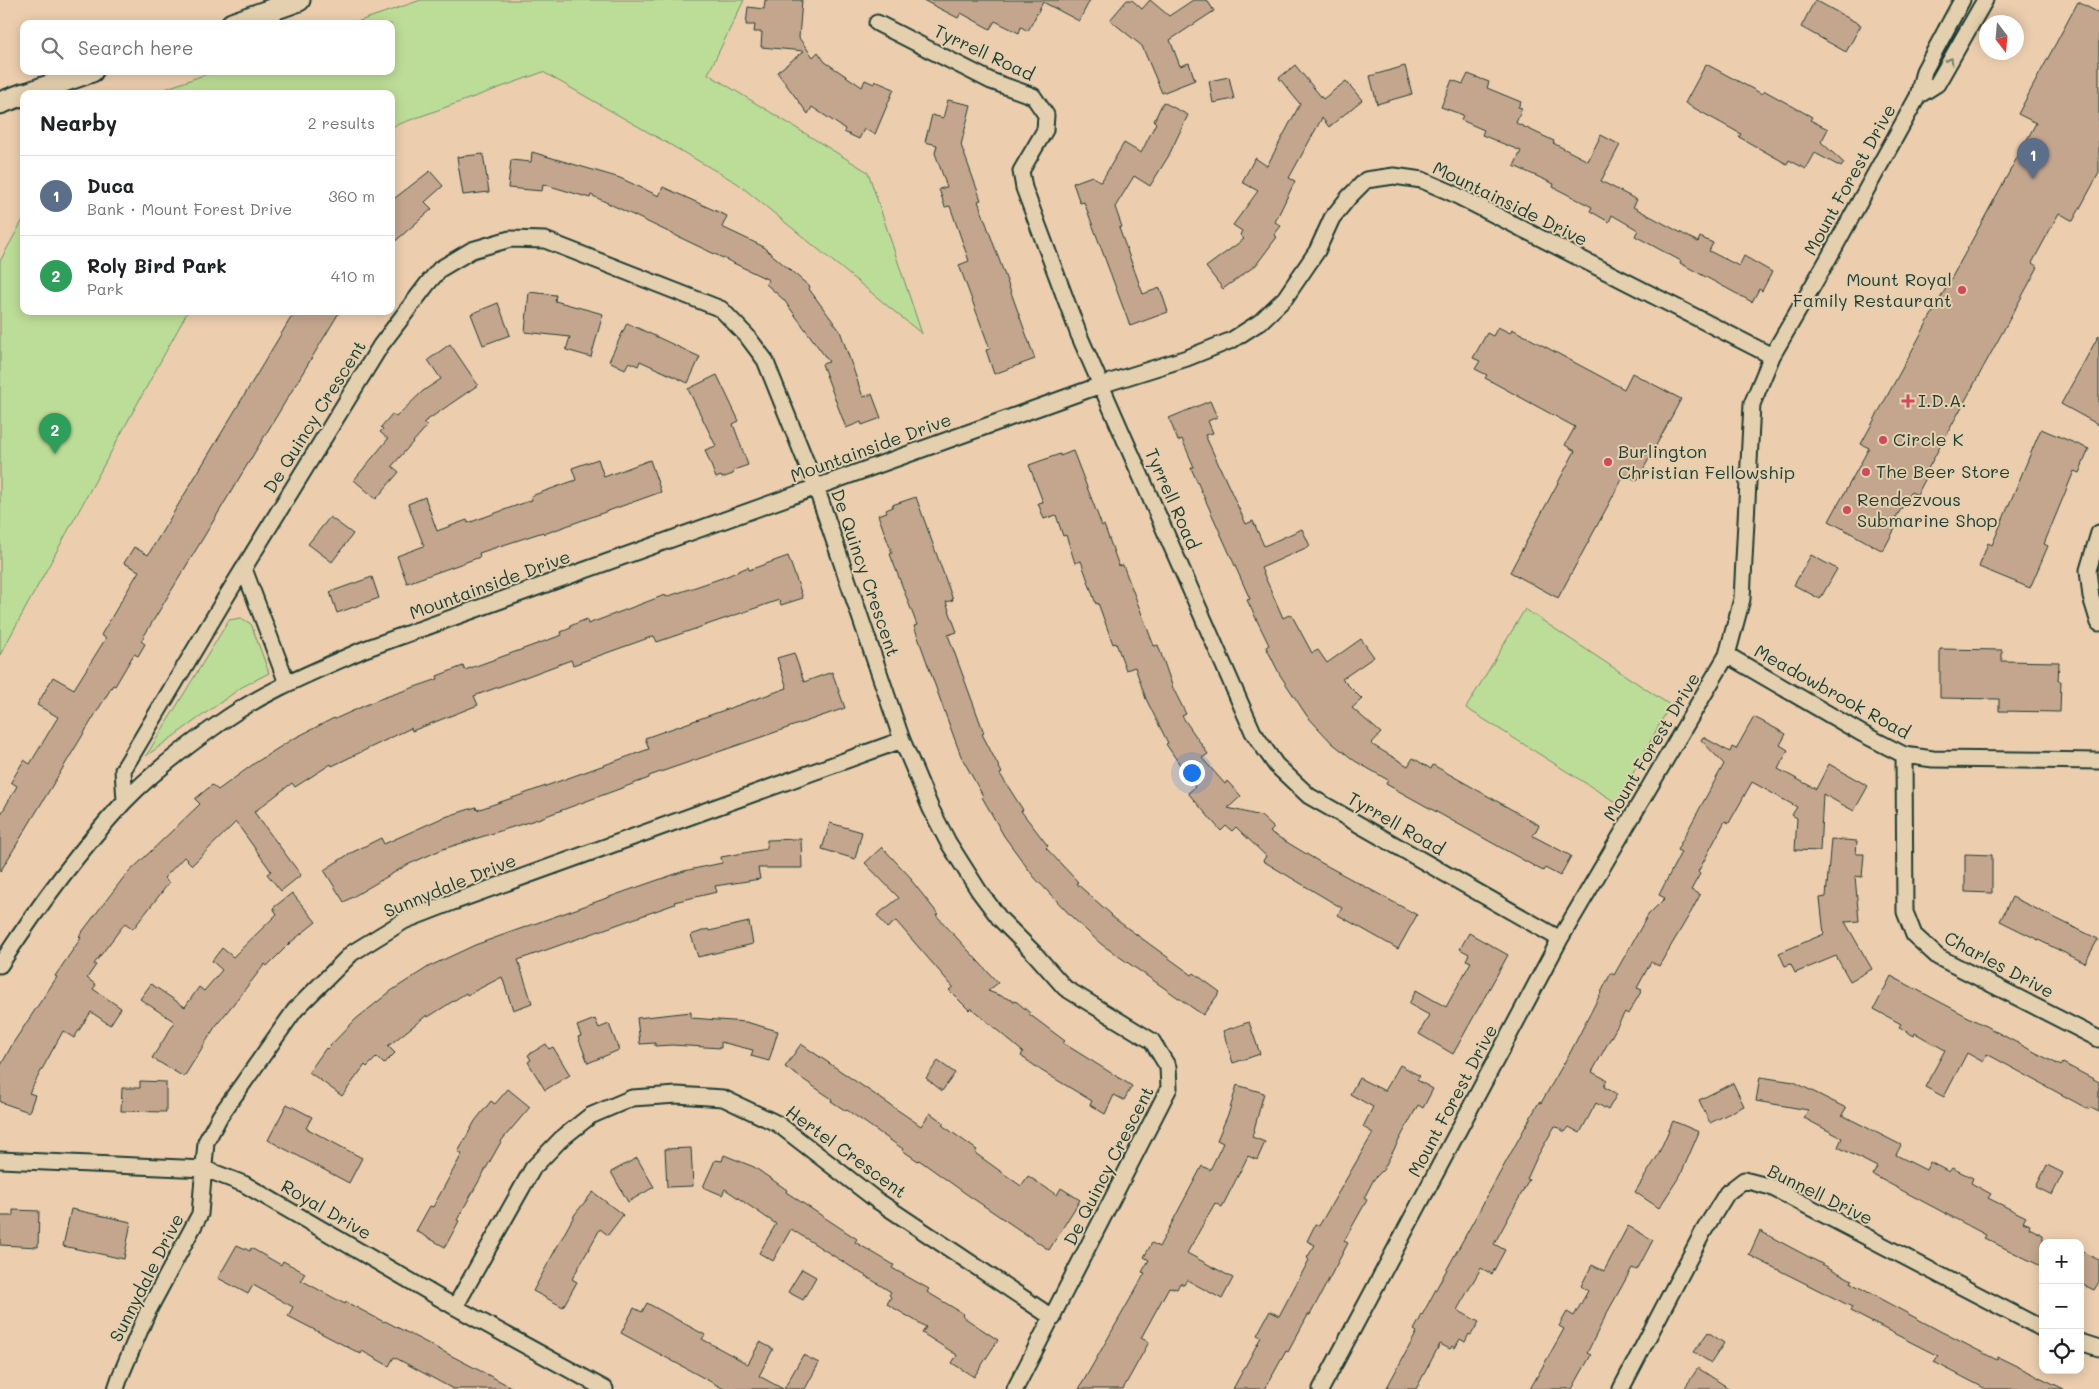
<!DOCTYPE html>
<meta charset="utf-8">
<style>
body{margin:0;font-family:Mali,sans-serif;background:#f2f2f2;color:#202124}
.controls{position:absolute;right:15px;bottom:15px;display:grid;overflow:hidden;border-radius:10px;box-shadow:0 2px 12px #0003}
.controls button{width:45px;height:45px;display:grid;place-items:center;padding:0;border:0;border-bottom:1px solid #e0e0e0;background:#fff;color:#202124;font:25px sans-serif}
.compass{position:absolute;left:1979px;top:15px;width:45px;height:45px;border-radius:50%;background:#fff;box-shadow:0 2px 12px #0003;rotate:164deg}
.you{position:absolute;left:1191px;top:772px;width:18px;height:18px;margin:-12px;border:4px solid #fff;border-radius:50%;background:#1a73e8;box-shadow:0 0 0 8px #1a73e833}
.badge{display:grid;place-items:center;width:32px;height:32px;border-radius:50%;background:#d1495b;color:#fff;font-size:16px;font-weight:700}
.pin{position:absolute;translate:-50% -41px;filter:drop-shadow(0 1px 2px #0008)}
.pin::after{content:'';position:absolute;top:26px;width:18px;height:15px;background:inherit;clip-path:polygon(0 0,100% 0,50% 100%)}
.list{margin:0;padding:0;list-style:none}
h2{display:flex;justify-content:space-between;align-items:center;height:65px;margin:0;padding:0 20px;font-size:21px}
h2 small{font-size:16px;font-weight:400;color:#757577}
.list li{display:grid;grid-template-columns:32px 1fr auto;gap:15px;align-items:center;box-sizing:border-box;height:80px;padding:0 20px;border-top:1px solid #e0e0e0}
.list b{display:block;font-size:19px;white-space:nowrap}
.list p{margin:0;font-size:16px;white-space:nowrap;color:#757577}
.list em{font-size:16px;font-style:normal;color:#757577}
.icon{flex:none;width:28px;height:28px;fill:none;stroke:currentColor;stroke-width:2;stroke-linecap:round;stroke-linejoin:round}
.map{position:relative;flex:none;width:2099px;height:1389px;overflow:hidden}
.search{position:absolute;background:#fff;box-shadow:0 2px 12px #0003;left:20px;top:20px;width:375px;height:55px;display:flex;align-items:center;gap:12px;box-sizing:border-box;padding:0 18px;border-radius:10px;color:#757577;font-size:19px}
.panel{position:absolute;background:#fff;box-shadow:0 2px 12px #0003;left:20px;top:90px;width:375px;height:225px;border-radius:10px}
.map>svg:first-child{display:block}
.green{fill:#bcdd97;stroke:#6e8d66}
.building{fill:#c4a68e;stroke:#1f3d34}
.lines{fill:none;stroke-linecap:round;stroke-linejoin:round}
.street-casing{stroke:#1f3d34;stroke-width:19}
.secondary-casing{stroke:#1f3d34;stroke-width:25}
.street{stroke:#e4d0ae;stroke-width:15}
.secondary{stroke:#e4d0ae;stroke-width:21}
.oneway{stroke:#787f6b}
.poi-dot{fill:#d1495b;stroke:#e4d0ae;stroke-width:2}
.labels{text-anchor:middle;stroke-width:4;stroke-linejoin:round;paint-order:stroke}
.street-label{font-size:18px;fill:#1f3d34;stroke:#e4d0ae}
.poi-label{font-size:18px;fill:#1f3d34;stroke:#e4d0ae;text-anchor:start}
</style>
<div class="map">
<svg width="2099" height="1389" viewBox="0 0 2099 1389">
<rect width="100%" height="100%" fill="#ecceae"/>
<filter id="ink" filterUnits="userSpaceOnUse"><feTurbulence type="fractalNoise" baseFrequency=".02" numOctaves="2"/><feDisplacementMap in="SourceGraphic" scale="10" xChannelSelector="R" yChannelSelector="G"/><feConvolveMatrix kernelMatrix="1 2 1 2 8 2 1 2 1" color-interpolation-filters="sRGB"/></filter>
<g filter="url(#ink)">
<path class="green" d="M421,0H744L708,74L868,172L922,334L737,183L543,72L391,127V94H151L215,71H391V24H351Z
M24,218V311H188L0,655V261Z
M1525,609L1670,705L1617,803L1466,708Z
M241,618L251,624L269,673L242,687L146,756L229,620Z"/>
<path class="building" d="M765,0H802L799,38L813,57L818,52L825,62L862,87L865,80L874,84L875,81L894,89L875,134L864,129L859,139L844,132L845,129L812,107L808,114L777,72L804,51L761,47L762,32H754L755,25H746L748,7L764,9Z
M923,0H1090L1079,21L1043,2L1028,31L1021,27L1019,33L995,21L990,29L961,13L958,18Z
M1127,0H1132L1142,9L1150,0L1169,16L1193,0H1207L1214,11L1170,40L1180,66L1189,63L1195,80L1162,93L1142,46L1110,20Z
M1815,0L1861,25L1846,52L1801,27Z
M2078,2L2099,13V173L2073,221L2059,213L2032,263L2038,267L1924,476L1926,478L1917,495L1911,492L1894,521L1898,523L1883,551L1829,521L1869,448L1861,444L2036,123L2018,114Z
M1706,64L1762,94L1765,91L1812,117L1810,120L1828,129L1821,142L1844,163L1841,167L1815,153L1806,169L1789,160L1787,164L1739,137L1741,134L1685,103Z
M1295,65L1323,99L1346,81L1362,100L1329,127L1322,118L1289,178L1295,181L1275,222L1281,226L1274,235L1277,237L1256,265L1223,289L1206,267L1244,239L1240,235L1242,231L1233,225L1258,191L1242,182L1255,158L1267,166L1300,104L1279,78Z
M1405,66L1412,94L1377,104L1370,76Z
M1468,74L1489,82L1487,88L1521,102L1518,107L1522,108L1516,123L1554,141L1553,143L1588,161L1601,135L1620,145L1601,181L1637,200L1633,207L1698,242L1700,237L1713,243L1709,251L1739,266L1744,256L1772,272L1762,291L1759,289L1752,302L1680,263L1681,261L1635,236L1638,230L1612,215L1609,222L1590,211L1592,207L1553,187L1554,184L1514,166L1521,151L1482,135L1484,130L1461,120L1463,115L1441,107L1452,80L1463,84Z
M1229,77L1234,99L1213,103L1209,81Z
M948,100L971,105L961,145L981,200L978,201L1035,359L994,374L986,350L990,349L959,265L969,261L950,206L945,207L939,189L947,187L935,153L937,145L925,142L932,115L943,118Z
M1163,102L1188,115L1168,157L1150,186L1134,176L1115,207L1122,227L1119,228L1143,294L1160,288L1168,312L1130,326L1084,202L1080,203L1073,183L1092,176L1101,182L1124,143L1141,153L1156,123L1154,121Z
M532,152L620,178L659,196L663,187L727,216L722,227L762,246L810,287L809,289L840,331L863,397L872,394L881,418L862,425L861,422L846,428L822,364L829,362L784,300L766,284L769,280L591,195L590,198L543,184L542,191L508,188L511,160L531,162Z
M483,154L489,192L463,195L457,157Z
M430,171L443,186L425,202L432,209L391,245V201Z
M529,292L556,295L555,301L603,314L591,357L566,350L570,337L525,332Z
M498,303L510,335L483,345L471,314Z
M295,311H340L147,631L141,641L145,644L138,656L134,654L115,686L113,685L0,872V816L17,786L11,782L24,760L30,764L58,717L37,705L53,677L74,689L106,638L101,635L139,571L124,563L134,547L148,555Z
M627,323L700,357L688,383L640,361L638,366L629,362L625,369L609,361Z
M1498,327L1510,333L1512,329L1624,389L1632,373L1681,399L1637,481L1625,474L1558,598L1510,572L1575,451L1565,445L1575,427L1485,378L1487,375L1475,369L1480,361L1473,358L1487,333L1493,336Z
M2099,335V425L2061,404Z
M450,344L478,385L423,423L427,426L392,466L399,472L376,499L354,480L388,439L380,432L383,429L381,427L392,414L396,417L423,391L441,379L428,360Z
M717,375L739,421L733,424L748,465L734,470L733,474L722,478L721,476L716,478L705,450L716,446L688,389Z
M1210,401L1217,417L1208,421L1213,433L1205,435L1246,524L1253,521L1264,546L1302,529L1310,546L1261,568L1283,618L1291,614L1312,653L1318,650L1327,663L1361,639L1374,657L1342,679L1362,699L1352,708L1381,733L1371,744L1408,766L1413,758L1431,769L1433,765L1539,825L1533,836L1571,856L1560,876L1545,868L1543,871L1386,784L1388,780L1355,761L1332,743L1307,716L1280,675L1266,647L1269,645L1247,600L1250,599L1191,468L1194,467L1182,439L1178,441L1169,418Z
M2041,429L2089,449L2079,473L2074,471L2044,544L2048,546L2030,588L1979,567L1988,543L1992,545Z
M1073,451L1102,526L1104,525L1119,566L1123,565L1154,646L1158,645L1173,688L1186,714L1182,716L1208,754L1202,758L1225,784L1227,781L1241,796L1228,808L1261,816L1274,828L1270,832L1318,861L1417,915L1398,949L1338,915L1342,908L1263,861L1266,856L1236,827L1232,831L1226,826L1221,831L1188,793L1195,787L1166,744L1168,743L1146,699L1135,667L1126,670L1116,643L1113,644L1098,603L1096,604L1081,561L1075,563L1066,535L1063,536L1056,515L1044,519L1038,503L1043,502L1029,465L1060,454V456Z
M598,459L604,477L650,460L661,492L544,534L543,532L479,553L480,557L407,583L397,556L424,546L408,504L425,497L437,531L467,520L468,523L532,500L531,496L576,480L572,468Z
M916,497L953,600L946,602L957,632L948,635L984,733L982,734L1002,773L1000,774L1023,810L1021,811L1048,846L1046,848L1078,882L1076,883L1112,915L1111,916L1192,975L1194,973L1220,992L1203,1015L1101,944L1073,918L1034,877L1004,836L982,797L983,796L961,756L945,713L914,626L917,625L890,554L892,553L878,515L887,512L886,510L893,507L892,505Z
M330,517L353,534L332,562L308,544Z
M1811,555L1837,569L1820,599L1794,585Z
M788,556L803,598L781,605L779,600L657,642L654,636L573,665L571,660L474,696L478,705L412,731L411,728L332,766L331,764L295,787L292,783L254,812L301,875L281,891L267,874L271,871L236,822L192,865L184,857L164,878L169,883L133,929L125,923L94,964L96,965L87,978L96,985L93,989L121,1008L110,1025L91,1012L74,1038L63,1031L29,1093L35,1095L29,1112L0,1102V1067L13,1043L57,977L55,976L81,938L79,936L124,877L200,804L195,799L212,785L218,790L255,763L291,740L334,718L335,719L377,700L438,679L437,676L463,666L465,670L562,635L561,632L571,628L570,626L587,619L588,624L665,595L666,597L725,577L748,567L749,570Z
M372,577L379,598L337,613L330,592Z
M1940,649L2002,650V661L2059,662L2058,681H2061L2060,712L1999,711V699L1940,698Z
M794,653L804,682L832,672L845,708L649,776V778L535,820L443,849L407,865L344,902L324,870L349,854L381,838L384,844L442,818L476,807L477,810L518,796L649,749L645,738L787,688L777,658Z
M1754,717L1786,734L1780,745L1788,750L1778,769L1816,789L1829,764L1868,786L1854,811L1823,794L1820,851L1795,850L1797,818L1792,815L1797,807L1752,782L1729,823L1725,821L1698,872L1700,874L1691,890L1700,895L1691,912L1659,966L1651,962L1637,988L1642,990L1628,1014L1625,1012L1592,1072L1607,1080L1604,1087L1617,1094L1608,1110L1596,1103L1580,1133L1569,1127L1565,1132L1555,1126L1537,1157L1527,1179L1529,1180L1494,1244L1505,1250L1492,1274L1481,1268L1457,1310L1479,1322L1471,1335L1469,1334L1465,1342L1460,1339L1455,1348L1452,1346L1450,1349L1440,1344L1416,1389H1386L1417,1332L1414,1330L1435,1291L1539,1102L1541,1103L1571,1051L1611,973L1614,975L1648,915L1665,898L1659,895L1681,852L1677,850L1724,764L1701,740L1703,737L1730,752L1732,747L1736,749Z
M830,823L862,832L855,859L822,849Z
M801,839L802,868H758L760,879L715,886L717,892L674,902L675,904L518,960L532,1003L513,1010L502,977L467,995L466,993L428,1017L427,1015L388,1046L395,1053L384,1064L377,1057L367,1067L365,1065L342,1096L309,1072L326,1048L327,1049L356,1019L391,991L430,966L475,945L632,889L684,871L722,863L721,857L767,849V840Z
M1831,839L1857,841L1856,854H1864L1862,877L1855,876L1859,921L1845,922L1872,969L1850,981L1836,956L1795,973L1791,964L1785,966L1779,953L1824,934L1820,898L1826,897Z
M882,847L912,879L911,880L938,914L936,915L998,983L988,991L1017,1002L1030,1013L1029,1014L1065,1041L1063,1043L1132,1086L1124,1100L1114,1095L1105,1114L1090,1105L1092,1101L1042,1071L1021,1056L1023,1052L971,1008L969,1010L949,990L953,987L896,921L887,928L877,915L899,898L865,863Z
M1965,854L1992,855V893L1965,892Z
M292,893L316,922L291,942L267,966L265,964L215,1027L184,1077L152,1058L175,1022L140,999L151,984L185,1007L199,987L204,991L222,970L212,961L222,948L233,957L277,914L273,908Z
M2012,897L2098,939L2085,963L2000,921Z
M749,922L753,944L698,957L691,935L708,929L709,931Z
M1469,933L1508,955L1453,1054L1419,1034L1429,1015L1409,1004L1416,990L1446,1007L1471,962L1466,960L1469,954L1460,949Z
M1891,976L2061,1066L2063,1063L2099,1082V1112L2089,1107L2088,1109L1987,1054L1983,1062L1967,1053L1944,1097L1925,1087L1945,1050L1915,1033L1914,1036L1899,1027L1901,1024L1874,1009Z
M691,1012V1018L746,1022L778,1031L769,1061L751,1056L753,1050L721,1042V1048L672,1045L655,1046V1043L640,1044L637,1018Z
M595,1019L599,1028L609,1024L619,1050L588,1063L578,1037L581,1036L577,1026Z
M1249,1022L1260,1054L1233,1063L1223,1031Z
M546,1044L549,1049L553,1047L570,1075L545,1090L528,1062L531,1060L528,1055Z
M801,1044L921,1126L930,1113L944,1123L942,1125L977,1150L975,1153L1021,1186L1028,1176L1057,1195L1061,1188L1080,1200L1049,1250L965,1193L919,1160L918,1161L902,1150L903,1149L847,1110L846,1111L831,1101L832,1099L785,1067Z
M938,1061L955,1073L942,1091L926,1078Z
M1400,1065L1420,1076L1417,1080L1433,1089L1423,1108L1418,1105L1383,1170L1374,1179L1364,1198L1367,1200L1344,1241L1348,1243L1310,1315H1308L1288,1352L1286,1351L1265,1389H1233L1261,1337L1257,1335L1270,1311L1279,1316L1309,1260L1307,1258L1315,1245L1307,1241L1314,1227L1315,1224L1319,1226L1373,1133L1363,1127L1373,1107L1350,1094L1359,1078L1385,1091Z
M1760,1077L1794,1082L1846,1108L1842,1115L1901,1145L1896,1155L1926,1170L1930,1162L1949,1172L1952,1168L1973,1178L1971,1183L1991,1194L1988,1198L2026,1217L2023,1222L2030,1225L2029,1228L2043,1235V1267L1984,1238L1986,1235L1873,1175L1877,1167L1838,1147L1842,1138L1804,1118L1808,1110L1756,1101Z
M140,1081L166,1082V1112L121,1111L122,1088H140Z
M1733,1083L1744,1106L1710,1123L1699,1100Z
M1237,1085L1264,1093L1252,1137L1265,1142L1257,1160L1248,1156L1222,1207L1215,1203L1187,1253L1233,1278L1222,1299L1187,1280L1184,1285L1180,1283L1177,1289L1169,1287L1141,1338L1149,1342L1123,1389H1079L1145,1273L1142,1272L1149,1260L1144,1257L1152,1243L1159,1247L1202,1166L1210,1170L1223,1143L1217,1140L1229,1112Z
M508,1089L530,1107L502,1140L457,1220L459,1221L445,1247L416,1231L430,1206L433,1207L462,1154L458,1152L475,1121L491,1101L495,1104Z
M287,1104L312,1117L306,1128L362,1158L349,1183L268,1140Z
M1673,1121L1699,1132L1681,1174L1659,1208L1635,1192L1657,1157Z
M691,1148L693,1186L667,1187L665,1149Z
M724,1155L754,1167L787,1190L786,1192L857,1239L855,1242L894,1265L892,1268L929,1289L927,1292L964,1314L962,1316L998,1340L974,1377L952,1363L957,1355L922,1333L926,1327L887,1304L891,1297L889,1295L891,1292L791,1229L773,1261L759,1253L776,1224L725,1189L722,1195L703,1187L715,1160L722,1161Z
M637,1158L654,1187L628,1202L611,1172Z
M2047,1165L2063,1173L2052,1195L2036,1187Z
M593,1192L623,1215L608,1235L600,1229L572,1279L577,1282L563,1307L533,1291L575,1214Z
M71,1209L131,1222L124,1259L63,1246Z
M13,1210L39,1211L38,1247L0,1245V1216H13Z
M1628,1226L1653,1240L1637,1270L1632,1268L1607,1313L1587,1353L1591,1355L1572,1389H1530L1564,1329L1559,1326L1567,1312L1574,1316L1588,1291L1581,1286L1592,1265L1604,1271Z
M1760,1231L1852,1280L1851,1283L1940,1331L1997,1360L1998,1357L2064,1389H1986L1934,1362L1938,1356L1850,1311L1852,1307L1749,1255Z
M237,1245L250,1251L251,1248L281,1265L283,1261L305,1273L301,1280L345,1304L346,1302L384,1322L385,1321L515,1389H453L394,1357L389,1366L362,1351L361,1354L288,1316L293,1307L253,1285L248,1294L218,1278Z
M2080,1251L2099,1260V1282L2094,1290L2080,1283Z
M802,1269L816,1277L803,1300L788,1292Z
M647,1303L705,1335L702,1339L748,1364L760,1342L773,1349L759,1376L783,1389H724L621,1333L634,1308L642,1312Z
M1708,1332L1724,1343L1711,1363L1694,1352Z
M803,1355L819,1363L805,1389H784Z
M1698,1368L1730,1389H1684Z"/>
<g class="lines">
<defs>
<path id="street" d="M877,23L991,81L1033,96L1046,115L1045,130L1021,171L1024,188L1079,335L1253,732L1276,765L1309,796L1560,939
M1918,96L1937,84L1985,0
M2099,533L2088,570L2091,597L2099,623
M244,569L287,683
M1727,655L1861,733L1904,755L1933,759L2099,761
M1904,755L1905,912L1914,935L1938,957L2099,1039
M125,801L123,770L226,597L381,345L428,283L440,269L472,250L510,239L545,240L721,309L747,336L765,360L816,487L902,740L931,809L948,842L979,891L1000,919L1034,953L1065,988L1152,1041L1168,1067L1169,1088L1015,1389
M0,965C37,908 77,853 124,802C149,776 187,746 217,725C262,692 315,671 365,649L1101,385L1187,358L1232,340L1260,322L1285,298L1317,251L1332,218L1349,197L1366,180L1394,176L1422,180L1450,192L1772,356
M0,1160L205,1169L244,1184L455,1307L605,1389
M455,1307L533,1168L561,1139L590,1116L632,1098L677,1095L723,1098L778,1124L875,1199L1053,1318
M2080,1342L2099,1348
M116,1389L120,1377L148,1311L200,1214L206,1142L220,1116L295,1010L352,953L404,921L453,902L902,740
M1321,1389L1560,939L1727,655L1742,599L1752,404L1772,356L1827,261L1918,96L1924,71L1962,0
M1621,1389L1703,1232L1727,1193L1744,1180L1771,1187L2043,1329"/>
<path id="secondary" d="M232,24L299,0
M26,94L92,71
M0,103L24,94"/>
</defs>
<use href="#street" class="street-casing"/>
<use href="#secondary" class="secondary-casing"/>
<use href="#street" class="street"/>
<use href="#secondary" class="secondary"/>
</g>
<defs><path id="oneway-chevron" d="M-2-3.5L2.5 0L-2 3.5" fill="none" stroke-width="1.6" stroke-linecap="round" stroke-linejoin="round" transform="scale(1.25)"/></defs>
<use class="oneway" href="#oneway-chevron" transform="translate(1950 61) rotate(-60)"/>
</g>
<g class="poi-dot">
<circle cx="1962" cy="290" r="5"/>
<path d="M1905.5 393.5h5v5h5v5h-5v5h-5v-5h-5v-5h5z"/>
<circle cx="1883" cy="440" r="5"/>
<circle cx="1608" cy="462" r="5"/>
<circle cx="1866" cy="472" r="5"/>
<circle cx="1847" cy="510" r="5"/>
</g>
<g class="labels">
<g class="street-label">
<text transform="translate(984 53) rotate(25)" y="6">Tyrrell Road</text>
<text transform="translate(1850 180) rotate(-61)" y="6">Mount Forest Drive</text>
<text transform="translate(1510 204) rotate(26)" y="6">Mountainside Drive</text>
<text transform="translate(315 417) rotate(-58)" y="6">De Quincy Crescent</text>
<text transform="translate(871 448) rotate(-20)" y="6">Mountainside Drive</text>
<text transform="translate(1172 499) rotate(66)" y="6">Tyrrell Road</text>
<text transform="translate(865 573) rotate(71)" y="6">De Quincy Crescent</text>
<text transform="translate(490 585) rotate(-20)" y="6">Mountainside Drive</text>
<text transform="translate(1832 692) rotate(29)" y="6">Meadowbrook Road</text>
<text transform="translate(1652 747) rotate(-59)" y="6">Mount Forest Drive</text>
<text transform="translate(1396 824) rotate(30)" y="6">Tyrrell Road</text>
<text transform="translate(450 886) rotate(-22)" y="6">Sunnydale Drive</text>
<text transform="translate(1999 965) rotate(28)" y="6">Charles Drive</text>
<text transform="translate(1453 1101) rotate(-62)" y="6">Mount Forest Drive</text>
<text transform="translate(846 1152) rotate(36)" y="6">Hertel Crescent</text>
<text transform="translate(1109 1166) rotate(-63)" y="6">De Quincy Crescent</text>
<text transform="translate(1820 1195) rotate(26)" y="6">Bunnell Drive</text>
<text transform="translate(326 1210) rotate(30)" y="6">Royal Drive</text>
<text transform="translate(147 1278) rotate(-63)" y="6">Sunnydale Drive</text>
</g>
<g class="poi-label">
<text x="1952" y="286" text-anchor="end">Mount Royal<tspan x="1952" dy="21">Family Restaurant</tspan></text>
<text x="1918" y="407">I.D.A.</text>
<text x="1893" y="446">Circle K</text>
<text x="1618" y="458">Burlington<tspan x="1618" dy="21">Christian Fellowship</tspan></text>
<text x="1876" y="478">The Beer Store</text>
<text x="1857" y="506">Rendezvous<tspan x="1857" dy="21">Submarine Shop</tspan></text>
</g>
</g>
</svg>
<div class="controls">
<button>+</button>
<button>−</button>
<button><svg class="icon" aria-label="locate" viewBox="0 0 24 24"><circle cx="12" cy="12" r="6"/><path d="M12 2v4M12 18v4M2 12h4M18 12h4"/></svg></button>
</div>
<svg class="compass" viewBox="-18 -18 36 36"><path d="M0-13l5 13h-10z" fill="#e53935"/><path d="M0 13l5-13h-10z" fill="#757577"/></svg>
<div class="you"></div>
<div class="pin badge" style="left:2033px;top:179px;background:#5c6f8a">1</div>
<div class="pin badge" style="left:55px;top:454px;background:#2e9e5b">2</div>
<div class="search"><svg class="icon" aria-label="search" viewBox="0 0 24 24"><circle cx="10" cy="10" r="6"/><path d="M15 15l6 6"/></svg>Search here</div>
<section class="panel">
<h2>Nearby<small>2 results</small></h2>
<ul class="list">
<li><span class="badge" style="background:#5c6f8a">1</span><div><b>Duca</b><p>Bank · Mount Forest Drive</p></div><em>360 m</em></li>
<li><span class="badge" style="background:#2e9e5b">2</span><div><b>Roly Bird Park</b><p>Park</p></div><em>410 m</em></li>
</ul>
</section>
</div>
